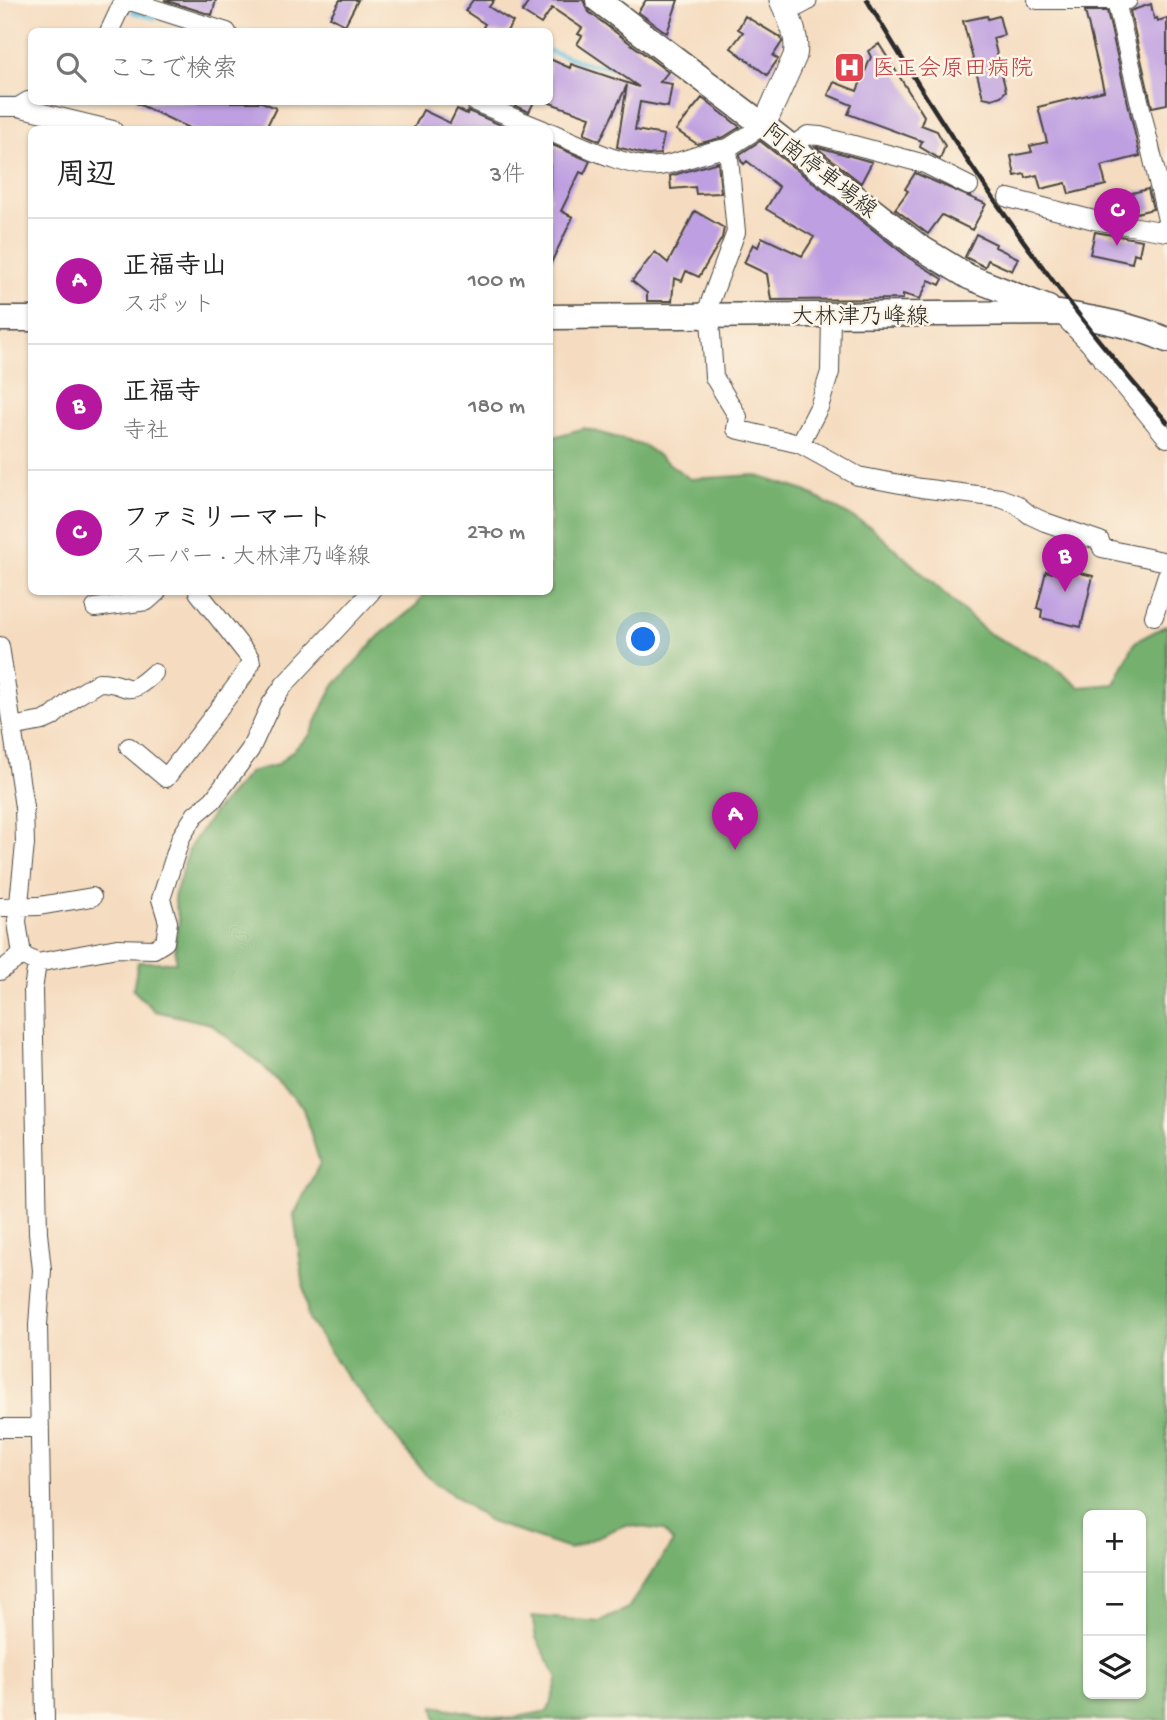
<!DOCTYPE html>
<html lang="ja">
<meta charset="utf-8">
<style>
body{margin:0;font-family:"Gochi Hand","Klee One",sans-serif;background:#f2f2f2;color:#222}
.controls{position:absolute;right:21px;bottom:21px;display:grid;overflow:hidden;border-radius:10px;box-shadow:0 2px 5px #0004}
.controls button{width:63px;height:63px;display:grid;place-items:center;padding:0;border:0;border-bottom:2px solid #e0e0e0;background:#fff;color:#222;font:35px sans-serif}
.you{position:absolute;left:644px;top:640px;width:24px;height:24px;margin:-18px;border:5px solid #fff;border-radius:50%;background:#1a73e8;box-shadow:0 0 0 10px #1a73e833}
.badge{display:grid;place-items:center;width:46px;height:46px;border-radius:50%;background:#b5179e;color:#fff;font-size:23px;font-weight:700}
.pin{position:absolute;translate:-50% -58px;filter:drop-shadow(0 2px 4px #0008)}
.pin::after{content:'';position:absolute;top:37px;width:24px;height:21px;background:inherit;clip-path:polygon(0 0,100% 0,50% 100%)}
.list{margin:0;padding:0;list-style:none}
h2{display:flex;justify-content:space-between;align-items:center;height:91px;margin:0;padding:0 28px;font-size:30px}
h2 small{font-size:23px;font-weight:400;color:#767676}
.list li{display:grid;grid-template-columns:46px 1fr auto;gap:21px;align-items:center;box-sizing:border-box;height:126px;padding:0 28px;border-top:2px solid #e0e0e0}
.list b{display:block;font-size:26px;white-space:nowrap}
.list p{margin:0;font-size:23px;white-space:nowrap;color:#767676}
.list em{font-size:23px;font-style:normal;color:#767676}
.icon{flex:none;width:38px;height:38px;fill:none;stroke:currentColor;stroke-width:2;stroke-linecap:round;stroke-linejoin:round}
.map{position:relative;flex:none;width:1167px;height:1720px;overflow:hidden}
.search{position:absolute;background:#fff;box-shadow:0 2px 5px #0004;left:28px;top:28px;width:525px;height:77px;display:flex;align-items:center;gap:18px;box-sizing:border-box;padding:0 24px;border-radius:10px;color:#767676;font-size:26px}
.panel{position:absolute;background:#fff;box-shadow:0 2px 5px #0004;left:28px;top:126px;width:525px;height:469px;border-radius:10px}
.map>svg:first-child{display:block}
.forest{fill:#74b06e;stroke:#506e4c;stroke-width:2;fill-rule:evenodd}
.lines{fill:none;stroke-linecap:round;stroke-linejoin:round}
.stream{stroke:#66c6e4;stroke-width:4.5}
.building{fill:#be9fe1}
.minor-casing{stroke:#494641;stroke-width:20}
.tertiary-casing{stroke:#494641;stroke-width:25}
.secondary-casing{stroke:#494641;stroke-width:27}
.minor{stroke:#fff;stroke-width:18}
.tertiary{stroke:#fff;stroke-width:23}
.secondary{stroke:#fff;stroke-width:24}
.rail{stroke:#2b2b2b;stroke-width:4.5}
.labels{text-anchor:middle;stroke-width:5;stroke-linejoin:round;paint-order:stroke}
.health-label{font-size:23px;fill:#be3a42;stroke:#fcf5e5;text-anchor:start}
.street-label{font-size:23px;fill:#2b2b2b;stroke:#fcf5e5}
</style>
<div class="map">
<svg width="1167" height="1720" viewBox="0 0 1167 1720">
<rect width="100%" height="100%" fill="#fcf5e5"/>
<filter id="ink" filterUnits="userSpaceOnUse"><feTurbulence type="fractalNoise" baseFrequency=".0143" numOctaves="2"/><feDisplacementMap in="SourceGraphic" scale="14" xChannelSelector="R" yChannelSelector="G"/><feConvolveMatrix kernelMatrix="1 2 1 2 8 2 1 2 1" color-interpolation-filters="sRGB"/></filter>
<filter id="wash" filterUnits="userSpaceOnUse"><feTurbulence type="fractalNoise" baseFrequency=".00686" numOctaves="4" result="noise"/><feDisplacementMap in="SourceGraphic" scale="28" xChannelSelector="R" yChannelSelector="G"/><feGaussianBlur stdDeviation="1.57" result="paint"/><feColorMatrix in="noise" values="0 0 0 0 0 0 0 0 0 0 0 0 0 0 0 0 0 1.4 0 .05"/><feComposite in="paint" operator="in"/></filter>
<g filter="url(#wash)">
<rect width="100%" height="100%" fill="#f5dcc0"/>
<path class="forest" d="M584,428L645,446L690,479L755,475L805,491L872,528L988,633L1052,665L1079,687L1114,684L1135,642L1167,625V1720H436L434,1706L507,1719L548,1711L558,1678L536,1638L532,1616L600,1622L628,1608L673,1542L663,1530L625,1525L569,1549L490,1522L426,1475L343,1372L308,1318L294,1215L320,1163L302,1106L261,1064L211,1024L155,1011L133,990L138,962H176L175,940L179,922L174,897L190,847L213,813L250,772L277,765L310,735L332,688L379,636L416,606L425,592H550V438ZM1088,1515H1141V1694H1088Z"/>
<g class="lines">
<path class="stream" d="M133,12L155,18
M97,32L107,19
M550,51L589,64L616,68
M0,97H17L32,91"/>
</g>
<g id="blocks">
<path class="building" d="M164,0H216L212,15Z
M340,0H358L345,25L330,17Z
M473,0H494L489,7L513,22L506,32H490L483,27L485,24L465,11Z
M530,0H583L589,12L668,72L660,82L672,84L668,107L640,102L635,130L664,135L660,154L648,155L617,147L627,85L600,141L584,134L590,117L550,103V59L570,68L571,64L639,87L577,44L582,36L578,34L582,28L552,8L541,24L522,12Z
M646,0H678L667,33L638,12Z
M1151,4L1154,19L1157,18L1158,21L1167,18V104L1152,107L1130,11Z
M1085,11H1107L1140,156L1101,166L1106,185L1069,194L1066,183L1041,189L1037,175L1026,178L1025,174L1015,176L1011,156L1032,152L1030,146L1047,142L1038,107L1104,91Z
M745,16L781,38L782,42L773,56L778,59L767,75L731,48L743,32L738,29Z
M987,16L988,19L999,16L1004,35L993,38L1006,91L1001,96L992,99L983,97L963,21Z
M879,44L924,116L921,125L937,131L945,146L940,159L920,147L922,141L848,114L852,105L828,95L834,82L857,91L871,57L868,51Z
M702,98L740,127L724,137L697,144L676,130Z
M134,102H262L276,108L265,130H193Z
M517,102H534L529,112L515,106Z
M457,109L467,114L468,111L513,130H413L423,110L450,123Z
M760,141L909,258L943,279L940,285L929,280L920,299L903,294V299L771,300L767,274L744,263L753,244L758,247L762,237L802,256L814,237L766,209L779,187L747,161L744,164L741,161L740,154Z
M550,144L590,161L584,174L580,172L561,211L573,217L550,265Z
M816,147H818L872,162L861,183Z
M718,162L721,193L696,194L695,187L671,189L670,176Z
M915,173L986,204L972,230L942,215L928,234L895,209L908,191L905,189Z
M1148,189L1153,209L1132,214L1128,194Z
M695,211L724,228L722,238L699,277L686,271L682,281L674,278L672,301H647V293L632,281L655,252L668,263Z
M1095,232L1142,240L1139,255L1134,253L1132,263L1090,254Z
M976,234L996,244L995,247L1018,258L1012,271L988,260L985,267L965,257Z
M1053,566L1093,576L1081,627L1041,618L1042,610L1037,608L1046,571L1052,573Z"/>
</g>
</g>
<g filter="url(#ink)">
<use href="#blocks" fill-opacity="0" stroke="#494641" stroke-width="2"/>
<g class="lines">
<defs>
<path id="minor" d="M127,0L227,32
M1037,0H1128
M1116,1L1167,220
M109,32L124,0
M475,102L544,130
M0,107H18L28,101
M18,107L113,130
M764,125L728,148L736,232L709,305L714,377L738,417L736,429L800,444L858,476L921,488L1000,498L1016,504L1030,515L1045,522L1100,541L1102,548L1167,562
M550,132C577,143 630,170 659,166C682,163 704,151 728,148
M791,147L808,135L820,136L925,164L969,186
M1008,198L1094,220L1167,232
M1060,313L1089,343L1167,438
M800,444L819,407L830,372L831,316
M95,608L147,601L157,592
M1154,616L1167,575
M0,646L24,807L25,844L17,922L22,955
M12,727L43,721L52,717L75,697L99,682C132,682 123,701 154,673
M129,747L166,778L242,678L251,663L250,658L198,592
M0,907L39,906L92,897
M37,963L33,990L38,1233L42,1270L38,1325L45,1720
M0,971L22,955L37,963L117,948L154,949L165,942L168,922L161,899L181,837L195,815L213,800L250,750L271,704L284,685L371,592
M0,1428H40"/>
<path id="tertiary" d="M786,10L805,0
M764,125L795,56C799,36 789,18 781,0"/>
<path id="secondary" d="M598,0L776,135L918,246L969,277L1048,308
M550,317L1060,313C1097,319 1133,325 1167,340
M0,319H32"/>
</defs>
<use href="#minor" class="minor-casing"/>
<use href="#tertiary" class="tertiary-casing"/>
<use href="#secondary" class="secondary-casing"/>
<use href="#minor" class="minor"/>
<use href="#tertiary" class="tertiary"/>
<use href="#secondary" class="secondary"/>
<path class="rail" d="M867,0C954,148 1054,293 1167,422"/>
</g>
</g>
<defs>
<symbol id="hospital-square" viewBox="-11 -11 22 22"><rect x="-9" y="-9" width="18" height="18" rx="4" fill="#e0444e" stroke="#fcf5e5"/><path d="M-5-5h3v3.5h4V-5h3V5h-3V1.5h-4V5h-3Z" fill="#fff"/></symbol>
</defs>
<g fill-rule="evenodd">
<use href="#hospital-square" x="832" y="50" width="35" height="35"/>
</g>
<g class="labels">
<g class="health-label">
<text x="872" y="75">医正会原田病院</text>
</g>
<g class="street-label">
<text transform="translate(821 170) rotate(38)" y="8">阿南停車場線</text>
<text x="860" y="323">大林津乃峰線</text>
</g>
</g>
</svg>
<div class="controls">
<button>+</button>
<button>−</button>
<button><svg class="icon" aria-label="layers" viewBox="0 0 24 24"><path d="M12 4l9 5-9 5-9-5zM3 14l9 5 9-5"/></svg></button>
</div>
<div class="you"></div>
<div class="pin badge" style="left:735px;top:850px">A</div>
<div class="pin badge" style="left:1065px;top:592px">B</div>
<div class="pin badge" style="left:1117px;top:246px">C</div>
<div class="search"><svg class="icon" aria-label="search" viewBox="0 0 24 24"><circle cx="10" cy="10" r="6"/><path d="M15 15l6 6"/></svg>ここで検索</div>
<section class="panel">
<h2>周辺<small>3件</small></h2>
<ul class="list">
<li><span class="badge">A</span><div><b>正福寺山</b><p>スポット</p></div><em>100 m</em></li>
<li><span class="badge">B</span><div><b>正福寺</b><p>寺社</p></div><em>180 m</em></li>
<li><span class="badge">C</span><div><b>ファミリーマート</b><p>スーパー · 大林津乃峰線</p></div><em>270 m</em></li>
</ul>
</section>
</div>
